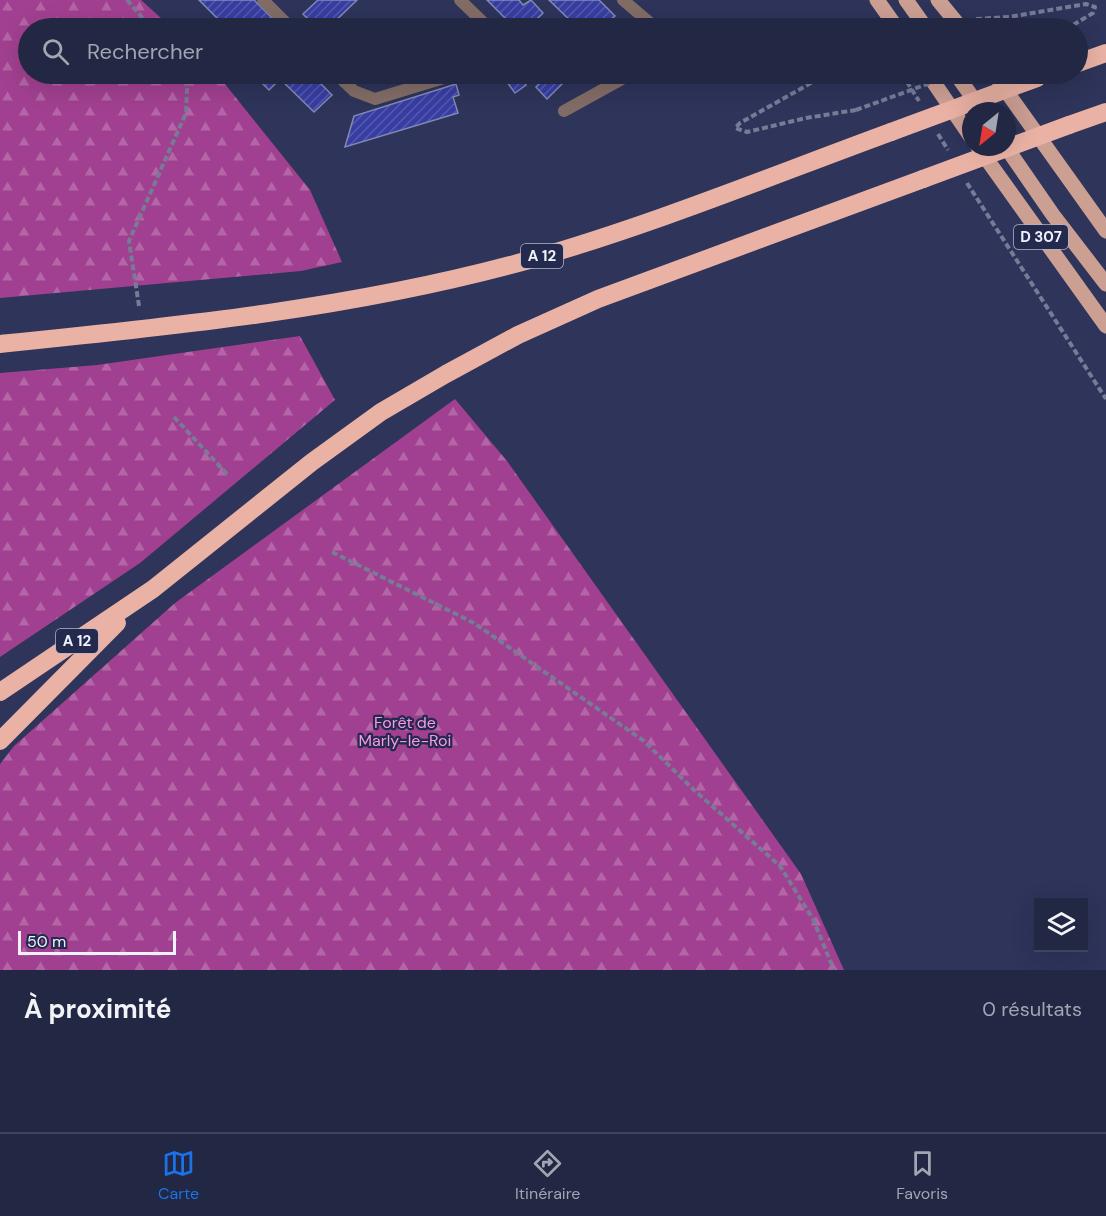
<!DOCTYPE html>
<html lang="fr">
<meta charset="utf-8">
<style>
body{margin:0;font-family:"DM Sans",sans-serif;background:#2e334f;color:#f1f3f6}
.controls{position:absolute;right:18px;bottom:18px;display:grid;overflow:hidden;border-radius:0px;box-shadow:0 6px 24px #0002}
.controls button{width:54px;height:54px;display:grid;place-items:center;padding:0;border:0;border-bottom:2px solid #3f445d;background:#222744;color:#f1f3f6;font:30px sans-serif}
.compass{position:absolute;left:962px;top:102px;width:54px;height:54px;border-radius:50%;background:#222744;box-shadow:0 6px 24px #0002;rotate:210deg}
.scale{position:absolute;left:18px;bottom:15px;width:158px;box-sizing:border-box;padding-left:6px;border:3px solid #eff1fb;border-top:0;font-size:16px;line-height:21px;white-space:nowrap;color:#eff1fb;-webkit-text-stroke:4px #24294e;paint-order:stroke}
.list{margin:0;padding:0;list-style:none}
h2{display:flex;justify-content:space-between;align-items:center;height:78px;margin:0;padding:0 24px;font-size:26px}
h2 small{font-size:20px;font-weight:400;color:#a2a5b2}
.icon{flex:none;width:33px;height:33px;fill:none;stroke:currentColor;stroke-width:2;stroke-linecap:round;stroke-linejoin:round}
.map{position:relative;flex:none;width:1106px;height:970px;overflow:hidden}
.search{position:absolute;background:#222744;box-shadow:0 6px 24px #0002;left:18px;right:18px;top:18px;height:66px;display:flex;align-items:center;gap:15px;box-sizing:border-box;padding:0 21px;border-radius:33px;color:#a2a5b2;font-size:22px}
.sheet{height:162px;background:#222744}
nav{display:flex;justify-content:space-around;align-items:center;box-sizing:border-box;height:84px;border-top:2px solid #3f445d;background:#222744;font-size:16px;color:#a2a5b2}
nav a{display:grid;justify-items:center;gap:3px}
nav .on{color:#1a73e8}
.map>svg:first-child{display:block}
.forest{fill:url(#forest-firs)}
.building{fill:url(#building-hatch);stroke:#808ab6;stroke-width:1.5}
.lines{fill:none;stroke-linecap:round;stroke-linejoin:round}
.path{stroke:#767b96;stroke-width:4;stroke-dasharray:6 3;stroke-linecap:butt}
.service{stroke:#826c66;stroke-width:12}
.primary{stroke:#cc9f93;stroke-width:15}
.motorway{stroke:#e9b2a4;stroke-width:18}
.path-bridge{stroke:#767b96;stroke-width:4;stroke-dasharray:6 3;stroke-linecap:butt}
.motorway-bridge{stroke:#e9b2a4;stroke-width:18}
.labels{text-anchor:middle;stroke-width:4.5;stroke-linejoin:round;paint-order:stroke}
.shield{fill:#24294e;stroke:#b2b5c7;stroke-width:1.5}
.shield-label{font-size:15px;font-weight:bold;fill:#eff1fb}
.park-label{font-size:16px;fill:#fc99e7;stroke:#24294e}
</style>
<div class="map">
<svg width="1106" height="970" viewBox="0 0 1106 970">
<defs>
<pattern id="forest-firs" width="22" height="20" patternUnits="userSpaceOnUse" patternTransform="scale(1.5)"><rect width="22" height="20" fill="#a14090"/><path d="M5 1l3.5 6h-7zM16 11l3.5 6h-7z" fill="#b365a6"/></pattern>
<pattern id="building-hatch" width="6" height="6" patternUnits="userSpaceOnUse" patternTransform="scale(1.5)"><rect width="6" height="6" fill="#383da2"/><path d="M-1 1l2-2M0 6l6-6M5 7l2-2" fill="none" stroke="#555ab0"/></pattern>
</defs>
<rect width="100%" height="100%" fill="#2e345a"/>
<path class="forest" d="M0,0H141L172,28H28V74H217L310,190L342,262L301,271L0,298Z
M300,336L335,400L140,563L0,657V373L97,365Z
M455,399L507,461L801,874L844,970H0V764L14,746L175,603Z"/>
<path class="building" d="M199,0H254L278,24L274,28H227Z
M318,0H357L328,28H317L303,14Z
M487,0H519L523,5L531,0L543,13L537,19L547,28H515Z
M549,0H599L615,16L602,28H578Z
M253,74H273L279,80L269,90Z
M275,74H311L332,95L314,112Z
M501,74H518L526,85L515,93Z
M549,74H578L569,82L567,79L547,99L536,87Z
M456,84L459,95L453,97L458,113L345,147L354,116Z"/>
<g class="lines">
<path class="path" d="M127,0L151,28
M976,19L1009,17L1086,4L1095,7L1093,13L1068,28
M827,74L740,123L735,128L747,132L806,118L856,110
M902,74L919,101
M938,134L948,150
M967,183L1106,399
M139,306L129,241L186,113L187,89L183,74
M174,417L227,474
M332,552L474,623L644,741L694,790L780,866L813,919L834,970"/>
<path class="service" d="M263,0L291,28
M460,0L489,28
M623,0L656,28
M336,74L354,91L375,99L457,74
M564,111L631,74"/>
<path class="primary" d="M877,0L897,28
M906,0L926,28
M938,0L961,28
M928,74L971,137
M956,74L982,111
M994,74L1106,231
M978,147L1106,326
M1006,147L1053,215L1106,284"/>
<path class="motorway" d="M1078,63L1106,53
M1069,125L1106,112
M0,344C178,326 357,308 529,260C652,225 771,176 891,132
M0,692L153,589L312,462L381,412L446,374L518,335L598,299L923,179
M0,741L117,623"/>
<path class="path-bridge" d="M856,110L955,74"/>
<path class="motorway-bridge" d="M891,132L1037,78
M923,179L1069,125"/>
</g>
<g class="labels">
<g class="shield">
<rect x="1014" y="225" width="54" height="24" rx="4.5"/>
<rect x="521" y="244" width="42" height="24" rx="4.5"/>
<rect x="56" y="629" width="42" height="24" rx="4.5"/>
</g>
<g class="shield-label">
<text x="1041" y="242">D 307</text>
<text x="542" y="261">A 12</text>
<text x="77" y="646">A 12</text>
</g>
<g class="park-label">
<text x="405" y="728">Forêt de<tspan x="405" dy="18">Marly-le-Roi</tspan></text>
</g>
</g>
</svg>
<div class="controls">
<button><svg class="icon" aria-label="layers" viewBox="0 0 24 24"><path d="M12 4l9 5-9 5-9-5zM3 14l9 5 9-5"/></svg></button>
</div>
<svg class="compass" viewBox="-18 -18 36 36"><path d="M0-13l5 13h-10z" fill="#e53935"/><path d="M0 13l5-13h-10z" fill="#a2a5b2"/></svg>
<div class="scale">50 m</div>
<div class="search"><svg class="icon" aria-label="search" viewBox="0 0 24 24"><circle cx="10" cy="10" r="6"/><path d="M15 15l6 6"/></svg>Rechercher</div>
</div>
<section class="sheet">
<h2>À proximité<small>0 résultats</small></h2>
<ul class="list">
</ul>
</section>
<nav>
<a class="on"><svg class="icon" aria-label="map" viewBox="0 0 24 24"><path d="M3 6l6-2 6 2 6-2v14l-6 2-6-2-6 2zM9 4v14M15 6v14"/></svg>Carte</a>
<a><svg class="icon" aria-label="directions" viewBox="0 0 24 24"><path d="M12 3l9 9-9 9-9-9zM9 14v-3h6M13 9l2 2-2 2"/></svg>Itinéraire</a>
<a><svg class="icon" aria-label="saved" viewBox="0 0 24 24"><path d="M7 4h10v16l-5-4-5 4z"/></svg>Favoris</a>
</nav>
